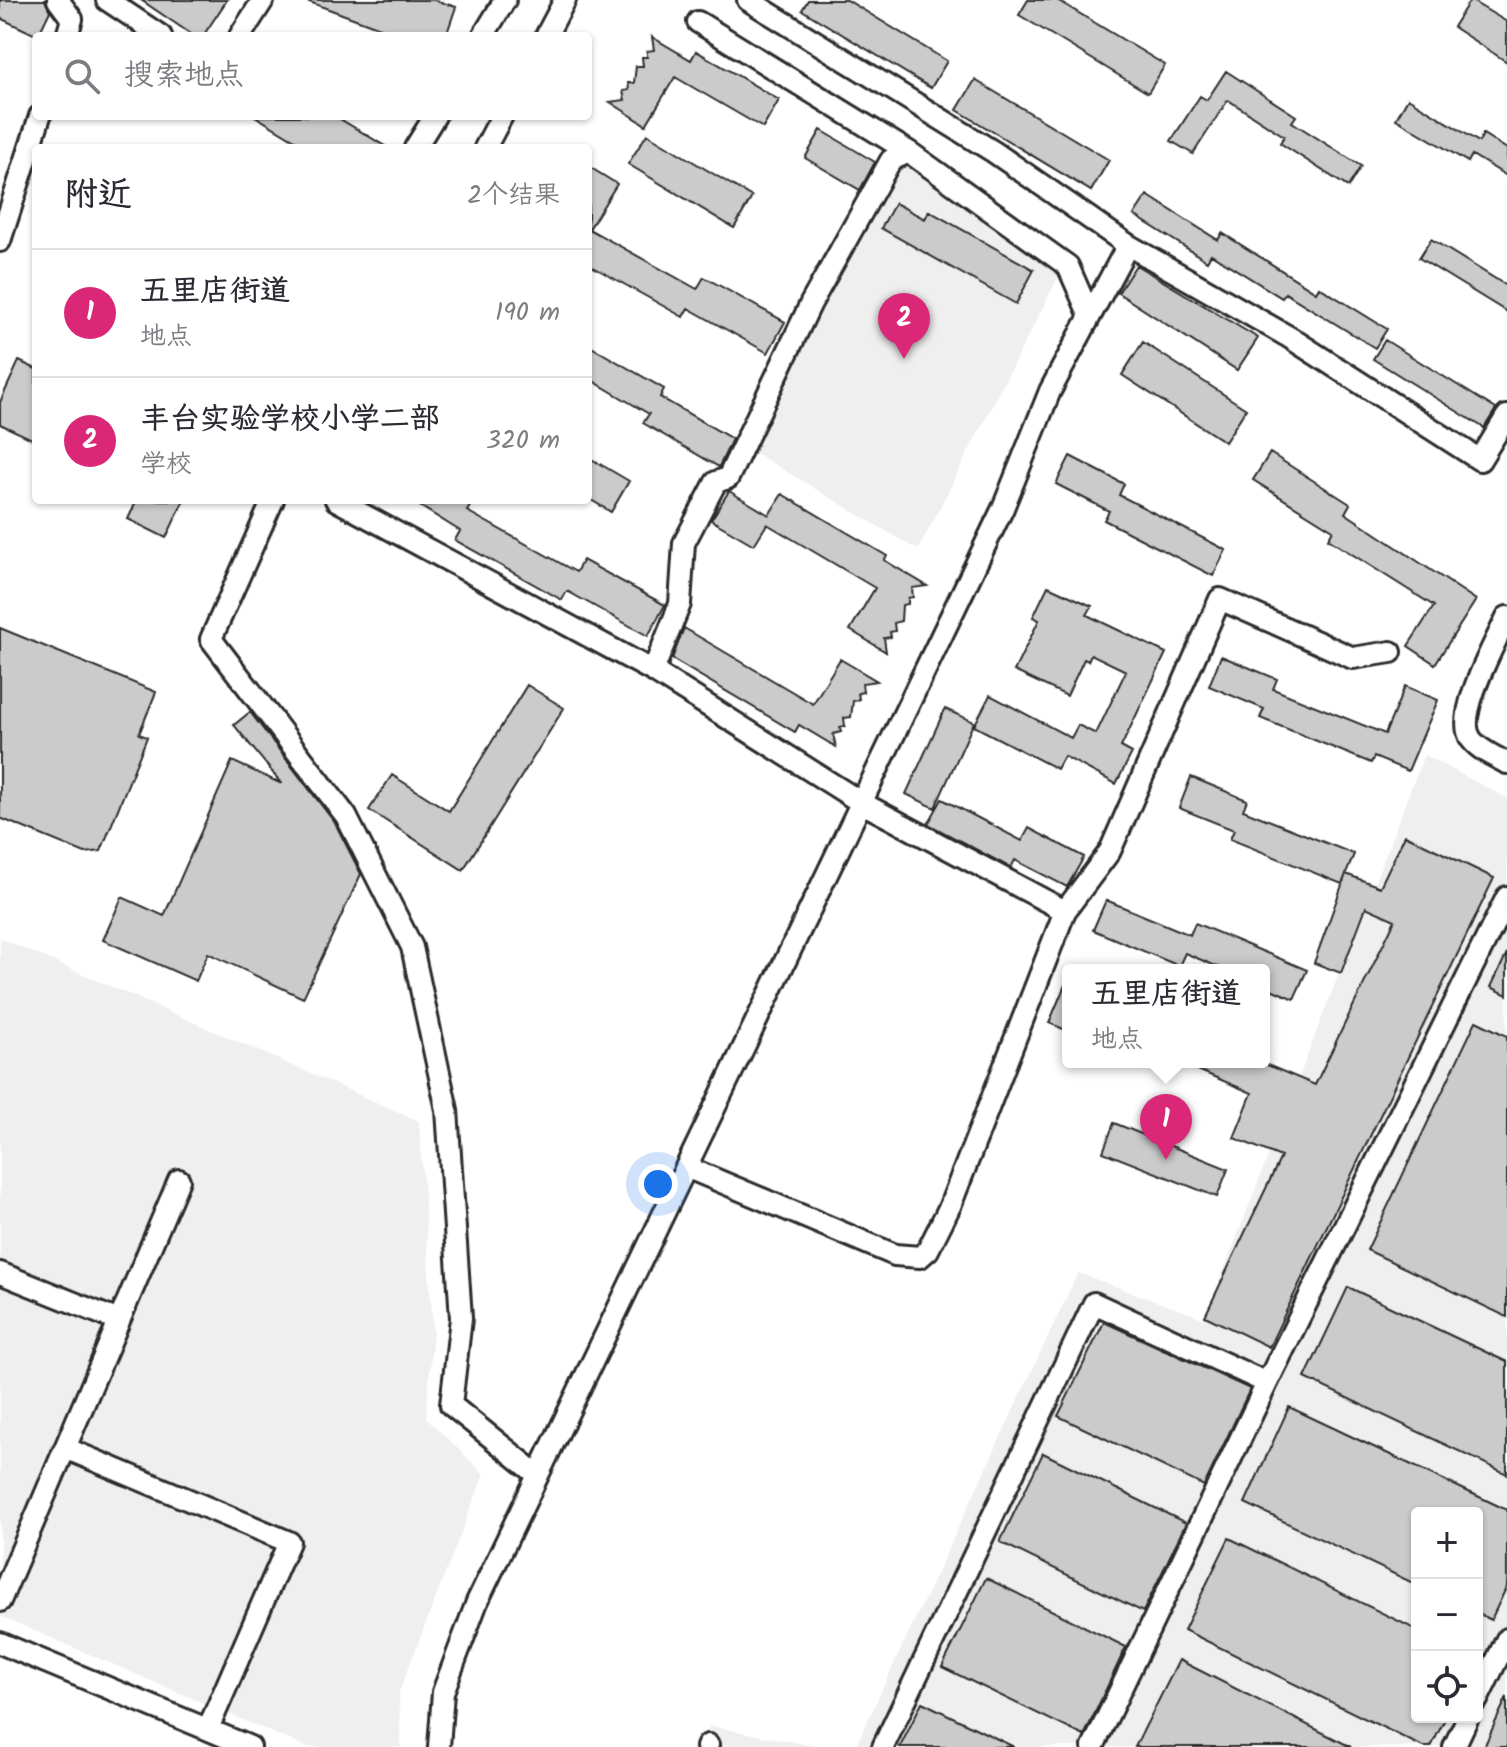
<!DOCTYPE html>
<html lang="zh">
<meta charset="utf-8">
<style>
body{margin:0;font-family:Kalam,"LXGW WenKai TC",sans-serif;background:#f2f2f3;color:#2b2b33}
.controls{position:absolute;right:24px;bottom:24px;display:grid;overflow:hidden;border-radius:8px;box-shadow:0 2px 6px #0004}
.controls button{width:72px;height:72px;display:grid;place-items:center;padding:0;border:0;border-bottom:2px solid #e1e1e2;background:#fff;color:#2b2b33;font:40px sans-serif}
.you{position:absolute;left:658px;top:1184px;width:28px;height:28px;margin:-20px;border:6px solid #fff;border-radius:50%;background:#1a73e8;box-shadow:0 0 0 12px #1a73e833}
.badge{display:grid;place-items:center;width:52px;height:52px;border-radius:50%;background:#db2777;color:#fff;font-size:26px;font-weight:700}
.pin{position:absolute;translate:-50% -66px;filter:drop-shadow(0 2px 4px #0008)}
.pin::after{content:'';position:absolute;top:42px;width:28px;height:24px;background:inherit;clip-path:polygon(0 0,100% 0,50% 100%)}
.popup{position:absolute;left:1062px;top:964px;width:208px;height:104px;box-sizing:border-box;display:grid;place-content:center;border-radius:8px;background:#fff;filter:drop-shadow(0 2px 6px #0005);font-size:26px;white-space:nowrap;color:#7c7c81}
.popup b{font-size:30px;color:#2b2b33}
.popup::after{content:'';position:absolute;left:50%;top:100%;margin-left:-16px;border:16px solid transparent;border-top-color:#fff}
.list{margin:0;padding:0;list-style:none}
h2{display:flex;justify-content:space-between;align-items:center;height:104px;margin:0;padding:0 32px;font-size:34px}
h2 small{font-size:26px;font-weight:400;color:#7c7c81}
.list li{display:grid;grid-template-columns:52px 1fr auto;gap:24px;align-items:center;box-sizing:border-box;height:128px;padding:0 32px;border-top:2px solid #e1e1e2}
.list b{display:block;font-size:30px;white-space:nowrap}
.list p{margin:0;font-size:26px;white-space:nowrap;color:#7c7c81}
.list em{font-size:26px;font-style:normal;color:#7c7c81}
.icon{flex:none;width:44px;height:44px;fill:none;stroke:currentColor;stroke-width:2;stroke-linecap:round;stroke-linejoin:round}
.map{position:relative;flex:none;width:1507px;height:1747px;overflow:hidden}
.search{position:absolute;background:#fff;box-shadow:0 2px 6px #0004;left:32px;top:32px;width:560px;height:88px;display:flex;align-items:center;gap:20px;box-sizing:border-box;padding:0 28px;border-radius:8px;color:#7c7c81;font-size:30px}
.panel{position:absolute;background:#fff;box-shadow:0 2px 6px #0004;left:32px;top:144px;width:560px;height:360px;border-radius:8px}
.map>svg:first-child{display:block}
.built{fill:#efefef;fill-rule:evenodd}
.building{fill:#cbcbcb;stroke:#2b2b2b;stroke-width:2}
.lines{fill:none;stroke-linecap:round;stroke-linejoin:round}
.minor-casing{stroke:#2b2b2b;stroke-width:26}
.minor{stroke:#fff;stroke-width:20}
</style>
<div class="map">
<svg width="1507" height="1747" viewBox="0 0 1507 1747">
<rect width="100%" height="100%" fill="#fff"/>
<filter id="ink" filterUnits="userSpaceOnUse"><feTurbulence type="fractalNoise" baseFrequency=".0125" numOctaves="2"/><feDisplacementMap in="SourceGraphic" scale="16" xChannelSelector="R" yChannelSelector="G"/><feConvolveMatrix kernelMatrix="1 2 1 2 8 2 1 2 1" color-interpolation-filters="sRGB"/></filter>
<g filter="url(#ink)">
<path class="built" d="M912,163L966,208L1009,231L1061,272L918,550L745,447L894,167Z
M1424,755L1507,798V1747H855L1078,1273L1205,1319ZM1417,1513H1477V1717H1417Z
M0,938L419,1121L433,1331L426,1418L484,1474L399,1692L401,1747H306L0,1616Z
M710,1726L820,1747H699Z"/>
<path class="building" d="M0,0H45L50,11L38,36L0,18Z
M141,0H227L203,36H194Z
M304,0H434L456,7L446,36H402Z
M808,0H847L947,61L931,88L802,10Z
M1028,0H1057L1165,65L1148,93L1019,15Z
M1470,0L1507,22V62L1453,27Z
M652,37L691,60L696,51L779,100L763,128L675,77L646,125L610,102L625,100L623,91L629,90L628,83H634L636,66H643L642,57H647V51L654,50Z
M1226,71L1296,116L1292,122L1361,166L1348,187L1280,143L1284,136L1228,100L1193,154L1171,141L1200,96L1207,100Z
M975,80L1109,160L1091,191L957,110Z
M1408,98L1479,142L1483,134L1507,149V176L1472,155L1468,162L1396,119Z
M255,116H335L388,148H308Z
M821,130L875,162L860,190L805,158Z
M647,134L752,197L734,228L628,164Z
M588,166L617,184L589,229L697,289L704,277L785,322L768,353L688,308L683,317L588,264Z
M1147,195L1218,240L1222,233L1316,292L1319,287L1387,329L1375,348L1285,293L1282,298L1211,254L1207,261L1134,215Z
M895,203L925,219L929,211L1034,270L1016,304L881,228Z
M1431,239L1507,286V312L1419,258Z
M1136,265L1258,338L1237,370L1118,293Z
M1385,340L1496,409L1484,428L1373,359Z
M1143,342L1246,409L1225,442L1122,375Z
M588,345L664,389L660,397L732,439L719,467L643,423L649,414L588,378Z
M19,361L36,369V441L0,424V402Z
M1270,453L1350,504L1345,513L1476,600L1435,664L1408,646L1434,606L1328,539L1333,530L1253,480Z
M1070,456L1124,484L1119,495L1226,550L1213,576L1104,520L1109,511L1056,484Z
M588,457L629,481L611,512L588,498Z
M729,491L769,515L782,494L887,556L884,560L927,586L912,588L913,597L908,598V604L902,605L901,621L894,623L895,631L890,632L891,637L884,638L886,652L850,630L875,588L767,524L754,545L711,520Z
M137,500H184L166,538L128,519Z
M435,500H474L467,511L576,572L583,560L665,605L648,636L567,591L562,600L455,540L460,531L420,506L435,504Z
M1048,586L1092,606L1087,615L1166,653L1121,747L1132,753L1116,784L1064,756L1057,769L974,726L990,695L1071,738L1078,725L1096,734L1126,671L1091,654L1088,661L1084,659L1067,696L1014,671L1039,620L1033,617Z
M0,628L156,692L139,734L147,737L101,851L85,853L0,818Z
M684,628L813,704L840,659L877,681L862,683L863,692L858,693L859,699L853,701L851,717L844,718L845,726L840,727L841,732L833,734L836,747L799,725L795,732L672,659Z
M1221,656L1277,679L1273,689L1385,734L1405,686L1438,700L1408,771L1374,757L1371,763L1260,718L1264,709L1209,686Z
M527,685L564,708L463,870L369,810L392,775L449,811Z
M945,709L974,722L935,808L906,794Z
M250,712L335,823L361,874L303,998L208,953L196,981L103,940L122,897L164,916L232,761L282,784L234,725Z
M1191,777L1247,800L1243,810L1354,854L1342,884L1230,839L1234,830L1179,808Z
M942,799L1022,841L1029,828L1084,857L1067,887L1015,860L1011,868L928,824Z
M1405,835L1494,878L1269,1347L1205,1316L1281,1157L1234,1138L1252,1093L1179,1062H1260L1315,1085L1395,920L1366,907L1341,973L1314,963L1346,874L1380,887Z
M1106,900L1190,935L1195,923L1307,970L1294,999L1264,986V970H1225L1185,953L1179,966L1093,930Z
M1507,953V995L1491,987Z
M1068,978V1031L1049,1023Z
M1476,1021L1507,1036V1317L1367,1250Z
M1114,1123L1228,1169L1217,1197L1103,1152Z
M1348,1287L1507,1362V1474L1305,1378Z
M1104,1322L1250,1389L1204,1486L1058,1416Z
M1289,1407L1507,1510V1586L1491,1620L1477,1613V1513H1417V1585L1245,1503Z
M1043,1453L1186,1523L1143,1612L1000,1542Z
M1229,1538L1417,1630V1717H1446L1431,1747H1423L1184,1630Z
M986,1578L1126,1647L1084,1736L942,1667Z
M1179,1660L1351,1747H1135Z
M1507,1697V1747H1484Z
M922,1702L1014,1747H900Z"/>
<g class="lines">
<defs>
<path id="minor" d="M58,0L72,19L67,36
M107,0L161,36
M748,0L994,152L1128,245L1289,337L1480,460L1507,416
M698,22L909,152
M240,36L263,0
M483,36L505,0
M546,36L565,0
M415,148L435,116
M485,148L502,116
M0,241L40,116
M273,500L211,639L346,816L412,947L447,1110L461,1318L451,1405L538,1475
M336,500L653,671L862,803L1065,911
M1507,617C1496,642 1454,715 1471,739C1479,750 1495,757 1507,763
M653,671L680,604L684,543L716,482L728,478L811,303L891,160L909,152L1068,266L1090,316
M686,1167L895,1255L920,1257L928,1250L950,1206L1065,911L1110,851L1220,599L1353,658L1391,652
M0,1273L119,1321
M65,1448L289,1542L208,1729
M0,1601L179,1180
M0,1643L250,1747
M1477,1700L1507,1639
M439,1747L443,1692L477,1602L1003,508L1050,391L1128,245
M707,1747L708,1745
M883,1747L1094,1303L1267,1383
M1093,1747L1267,1383L1507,897
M1454,1747L1468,1717"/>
</defs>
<use href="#minor" class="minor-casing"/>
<use href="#minor" class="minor"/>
</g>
</g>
</svg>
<div class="controls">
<button>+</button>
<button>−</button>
<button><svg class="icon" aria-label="locate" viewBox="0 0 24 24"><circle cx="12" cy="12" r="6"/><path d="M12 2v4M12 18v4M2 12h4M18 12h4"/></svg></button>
</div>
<div class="you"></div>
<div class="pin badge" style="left:1166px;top:1160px">1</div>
<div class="popup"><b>五里店街道</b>地点</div>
<div class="pin badge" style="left:904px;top:359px">2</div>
<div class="search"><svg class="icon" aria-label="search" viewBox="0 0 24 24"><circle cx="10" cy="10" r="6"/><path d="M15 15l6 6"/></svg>搜索地点</div>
<section class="panel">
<h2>附近<small>2个结果</small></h2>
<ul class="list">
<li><span class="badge">1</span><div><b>五里店街道</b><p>地点</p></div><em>190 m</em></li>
<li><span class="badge">2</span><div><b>丰台实验学校小学二部</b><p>学校</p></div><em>320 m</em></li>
</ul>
</section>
</div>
